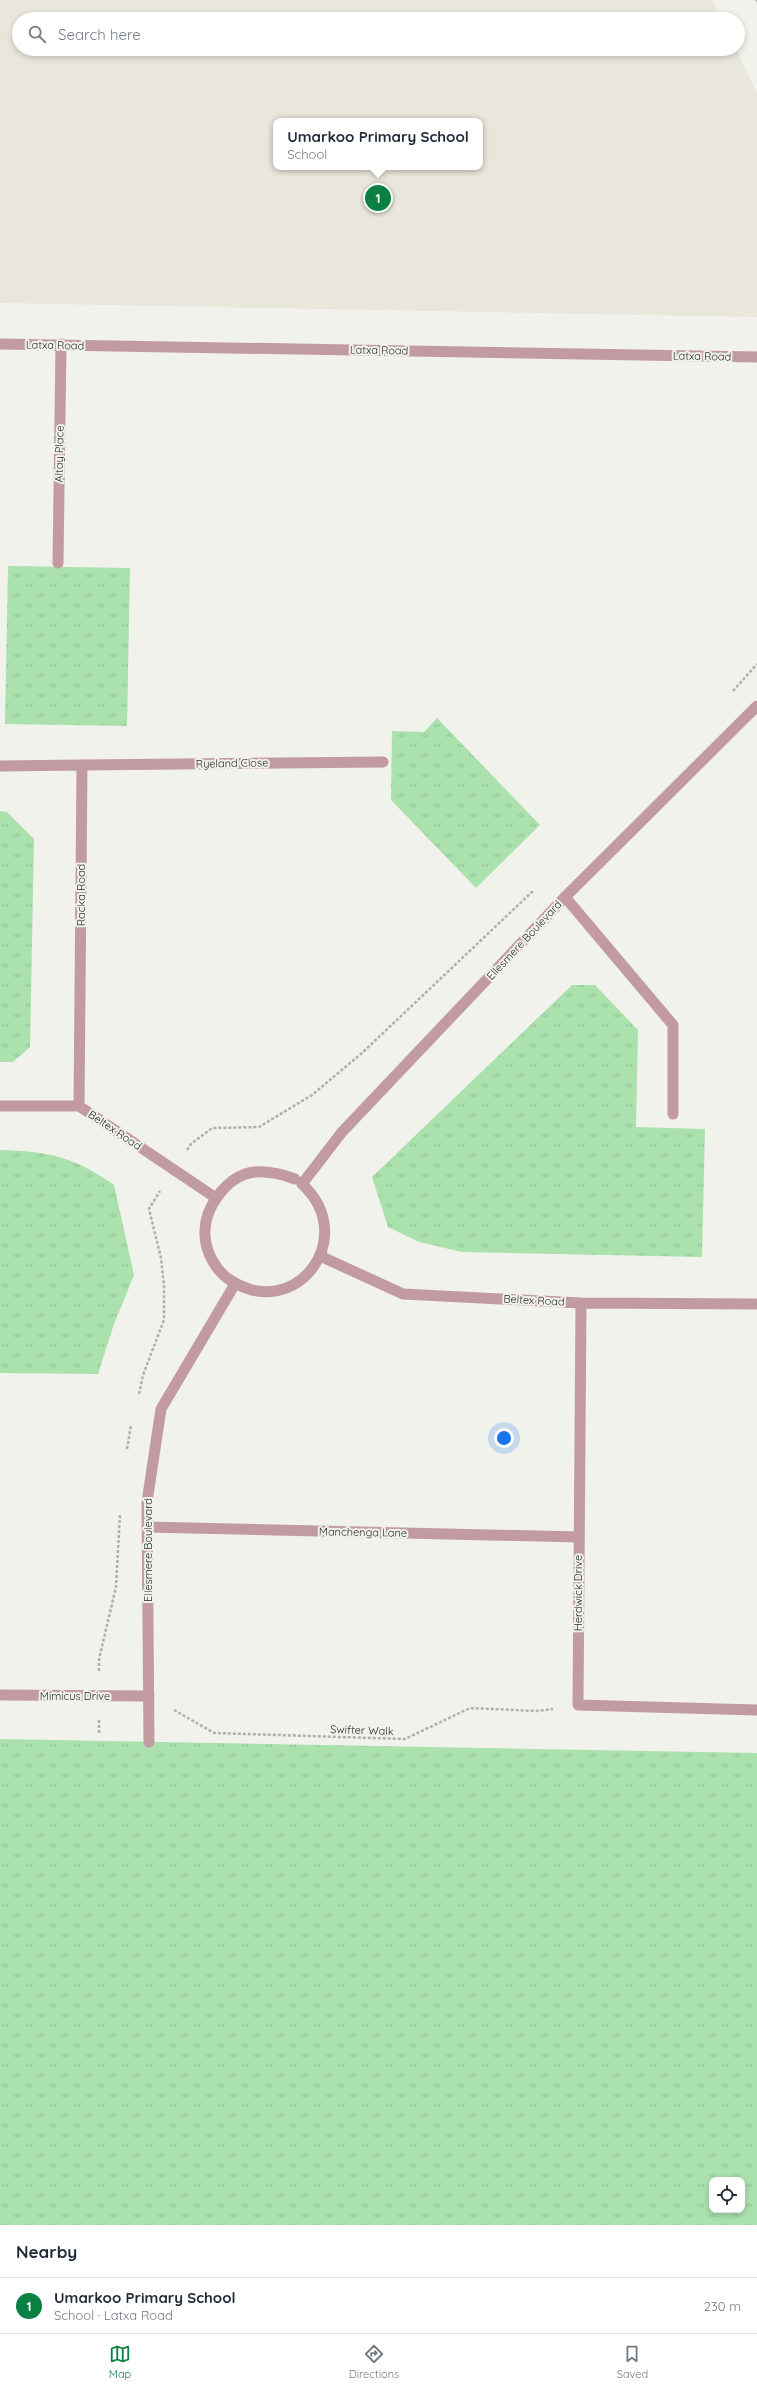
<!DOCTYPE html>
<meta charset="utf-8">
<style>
body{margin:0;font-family:Quicksand,sans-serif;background:#f6f6f7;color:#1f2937}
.controls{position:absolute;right:12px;bottom:12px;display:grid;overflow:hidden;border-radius:8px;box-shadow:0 2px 6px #0003}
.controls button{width:36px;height:36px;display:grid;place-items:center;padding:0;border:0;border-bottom:1px solid #e0e1e3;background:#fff;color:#1f2937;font:20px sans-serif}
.you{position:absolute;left:504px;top:1438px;width:14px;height:14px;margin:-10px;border:3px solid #fff;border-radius:50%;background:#1a73e8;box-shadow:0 0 0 6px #1a73e833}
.badge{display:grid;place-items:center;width:26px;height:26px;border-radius:50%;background:#0b8043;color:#fff;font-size:13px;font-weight:700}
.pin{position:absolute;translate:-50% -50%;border:2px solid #fff;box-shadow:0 1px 4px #0006}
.popup{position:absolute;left:273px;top:118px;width:210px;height:52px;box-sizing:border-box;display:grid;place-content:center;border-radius:8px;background:#fff;filter:drop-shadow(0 1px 3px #0005);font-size:13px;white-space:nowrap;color:#747a83}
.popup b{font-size:15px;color:#1f2937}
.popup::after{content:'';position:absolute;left:50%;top:100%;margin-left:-8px;border:8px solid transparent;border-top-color:#fff}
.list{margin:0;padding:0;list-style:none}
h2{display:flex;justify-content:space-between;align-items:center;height:52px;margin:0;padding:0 16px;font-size:17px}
h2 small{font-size:13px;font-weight:400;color:#747a83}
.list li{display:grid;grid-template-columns:26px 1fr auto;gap:12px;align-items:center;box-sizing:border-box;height:56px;padding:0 16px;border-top:1px solid #e0e1e3}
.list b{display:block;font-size:15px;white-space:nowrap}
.list p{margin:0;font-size:13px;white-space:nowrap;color:#747a83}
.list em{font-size:13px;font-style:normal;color:#747a83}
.icon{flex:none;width:22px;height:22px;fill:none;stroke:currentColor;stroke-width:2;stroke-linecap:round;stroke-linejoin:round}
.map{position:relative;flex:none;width:757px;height:2225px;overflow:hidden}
.search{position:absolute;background:#fff;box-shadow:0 2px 6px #0003;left:12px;right:12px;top:12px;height:44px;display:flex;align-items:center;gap:10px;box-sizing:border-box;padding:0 14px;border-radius:22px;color:#747a83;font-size:15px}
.sheet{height:108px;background:#fff}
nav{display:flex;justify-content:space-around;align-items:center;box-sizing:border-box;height:56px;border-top:1px solid #e0e1e3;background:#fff;font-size:11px;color:#747a83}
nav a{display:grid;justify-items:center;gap:2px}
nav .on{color:#0b8043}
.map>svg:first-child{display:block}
.built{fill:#e9e7db;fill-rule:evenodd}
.grass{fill:url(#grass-tufts);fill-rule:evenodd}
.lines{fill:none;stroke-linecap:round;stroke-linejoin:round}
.path{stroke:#afafab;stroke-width:2.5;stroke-dasharray:3 2;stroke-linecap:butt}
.service{stroke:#c29ba2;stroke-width:11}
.minor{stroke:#c29ba2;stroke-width:11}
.tertiary{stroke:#c29ba2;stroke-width:11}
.labels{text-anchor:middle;stroke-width:4;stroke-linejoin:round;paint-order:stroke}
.street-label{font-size:11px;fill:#282826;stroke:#f2f2ed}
</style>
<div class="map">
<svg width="757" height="2225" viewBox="0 0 757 2225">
<defs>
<pattern id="grass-tufts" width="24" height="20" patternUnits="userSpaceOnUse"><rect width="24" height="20" fill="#aae1ad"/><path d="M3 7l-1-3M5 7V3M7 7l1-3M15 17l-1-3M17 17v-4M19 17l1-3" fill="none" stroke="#92c195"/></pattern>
</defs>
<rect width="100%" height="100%" fill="#f2f2ed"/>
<path class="built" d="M0,0H712L721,19H19V49H736L757,93V317L0,303ZM276,121H480V167H276Z"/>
<path class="grass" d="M8,566L130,568L127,726L5,724Z
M437,718L540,825L476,888L391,800L392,731L424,732Z
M0,811L7,812L34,839L30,1047L13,1062H0Z
M572,985H595L638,1030L636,1127L705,1129L702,1257L462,1252L419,1242L388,1227L372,1177Z
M0,1150C48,1151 75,1157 114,1185L134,1275L113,1327L98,1374L0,1373Z
M0,1739L757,1753V2225H0ZM712,2180H742V2210H712Z"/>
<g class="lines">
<path class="path" d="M756,0L757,1
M733,691L757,664
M187,1150L191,1144L212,1128L259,1127L312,1095L362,1053L533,891
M139,1394L143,1375L164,1320V1286L161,1258L149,1209L160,1191
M127,1449L131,1425
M99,1671V1659L116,1587L120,1514
M174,1710L214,1733L405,1739L470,1708L537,1711L553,1709
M99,1720V1733"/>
<path class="service" d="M58,563L61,344
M82,765L383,762
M565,897L673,1025V1114
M147,1527L579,1537"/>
<path class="minor" d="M0,344L757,357
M0,766L82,765L79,1106
M0,1106H79L216,1198
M320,1256L403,1294L581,1303L757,1304
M581,1303L578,1705L757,1710
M0,1695L149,1696"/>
<path class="tertiary" d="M295,1179C282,1174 269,1171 254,1172C226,1176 203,1209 205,1236C206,1253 216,1271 230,1280C296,1323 360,1237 302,1184L342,1132L565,897L757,706
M149,1742L147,1502L161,1409L235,1284"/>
</g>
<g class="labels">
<g class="street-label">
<text transform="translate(55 345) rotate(1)" y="4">Latxa Road</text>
<text transform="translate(379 350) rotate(1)" y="4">Latxa Road</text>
<text transform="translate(702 356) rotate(1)" y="4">Latxa Road</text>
<text transform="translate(59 454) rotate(-89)" y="4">Altay Place</text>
<text transform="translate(232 763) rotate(-1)" y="4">Ryeland Close</text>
<text transform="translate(81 895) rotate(-90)" y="4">Racka Road</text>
<text transform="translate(524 940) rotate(-47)" y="4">Ellesmere Boulevard</text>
<text transform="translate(115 1130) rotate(34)" y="4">Beltex Road</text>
<text transform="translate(534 1300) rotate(3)" y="4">Beltex Road</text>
<text transform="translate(363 1532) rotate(1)" y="4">Manchenga Lane</text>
<text transform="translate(148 1550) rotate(-90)" y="4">Ellesmere Boulevard</text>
<text transform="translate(578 1593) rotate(-90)" y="4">Herdwick Drive</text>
<text x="75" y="1700">Mimicus Drive</text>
<text transform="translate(362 1730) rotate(2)" y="4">Swifter Walk</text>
</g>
</g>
</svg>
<div class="controls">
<button><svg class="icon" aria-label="locate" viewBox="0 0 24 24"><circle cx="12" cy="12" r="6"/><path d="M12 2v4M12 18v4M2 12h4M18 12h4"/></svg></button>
</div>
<div class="you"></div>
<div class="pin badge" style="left:378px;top:198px">1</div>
<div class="popup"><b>Umarkoo Primary School</b>School</div>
<div class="search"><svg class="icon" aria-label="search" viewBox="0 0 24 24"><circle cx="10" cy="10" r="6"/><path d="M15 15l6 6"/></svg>Search here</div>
</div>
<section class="sheet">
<h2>Nearby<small></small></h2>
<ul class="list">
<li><span class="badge">1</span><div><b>Umarkoo Primary School</b><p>School · Latxa Road</p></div><em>230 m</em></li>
</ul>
</section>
<nav>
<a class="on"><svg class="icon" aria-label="map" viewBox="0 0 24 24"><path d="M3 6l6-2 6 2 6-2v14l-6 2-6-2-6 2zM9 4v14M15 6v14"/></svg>Map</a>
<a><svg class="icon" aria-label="directions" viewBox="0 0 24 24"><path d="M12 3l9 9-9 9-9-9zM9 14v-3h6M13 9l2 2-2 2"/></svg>Directions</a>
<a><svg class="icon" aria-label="saved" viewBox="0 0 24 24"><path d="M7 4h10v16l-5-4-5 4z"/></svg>Saved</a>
</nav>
